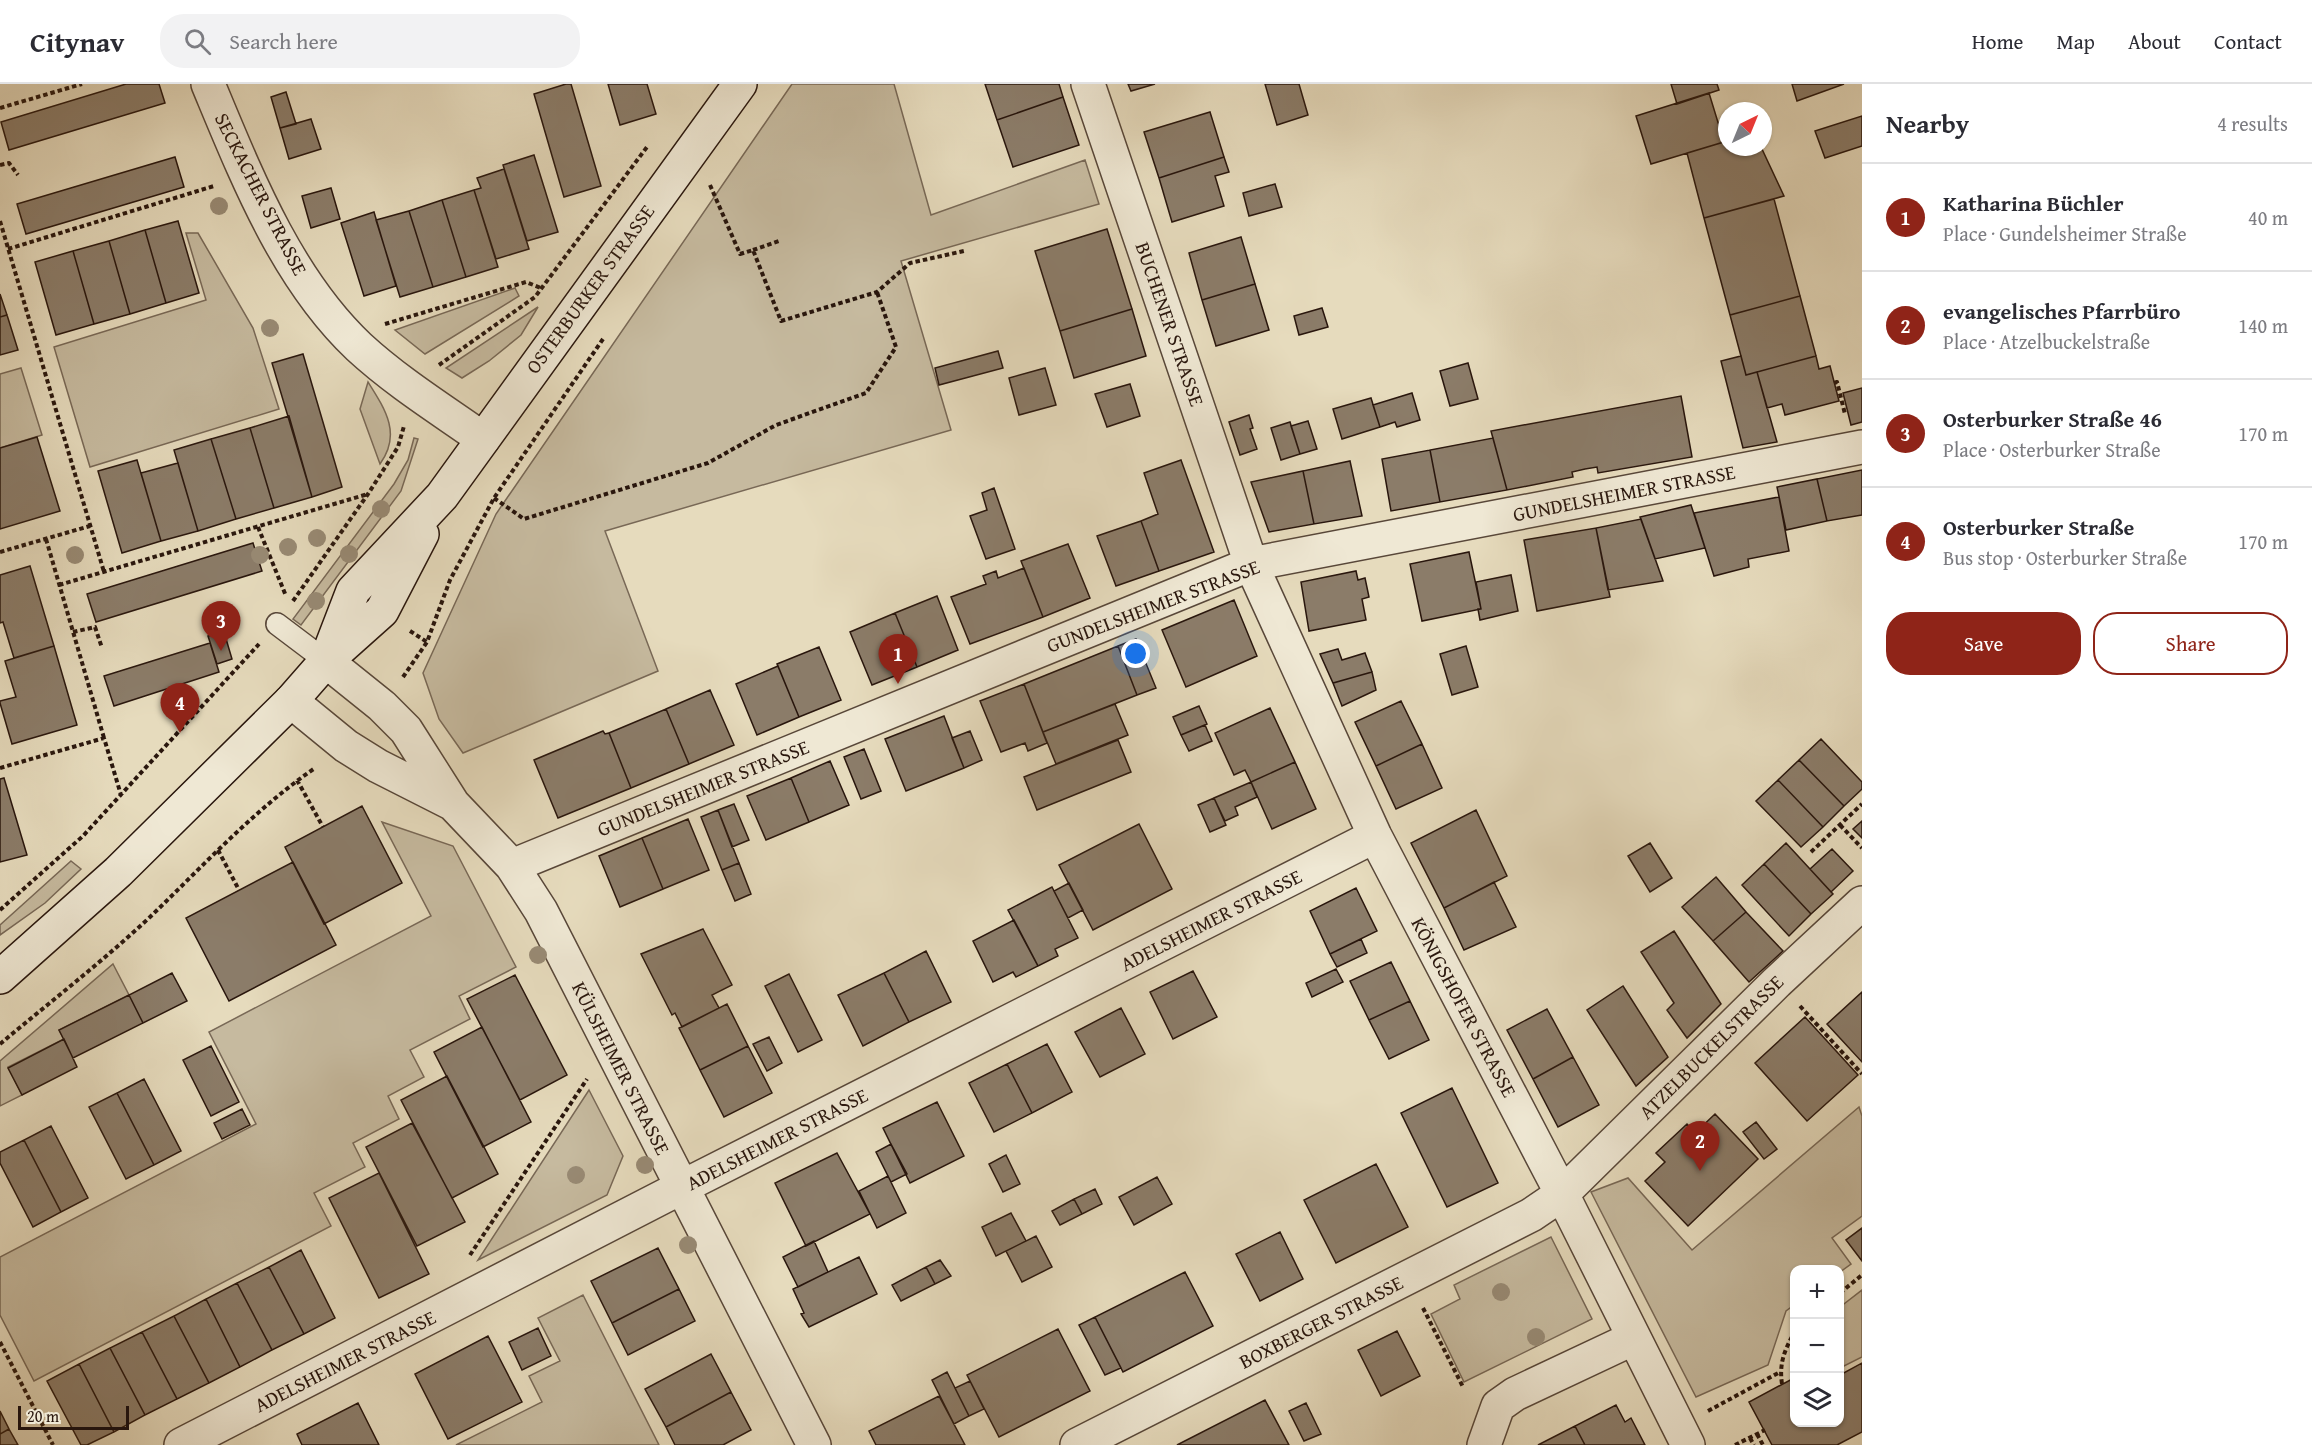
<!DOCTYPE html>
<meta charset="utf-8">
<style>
body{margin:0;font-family:"Gentium Book Plus",serif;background:#f2f2f3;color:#2b2b33}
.controls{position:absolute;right:18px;bottom:18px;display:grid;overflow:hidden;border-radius:12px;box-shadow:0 2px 4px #0004}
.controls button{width:54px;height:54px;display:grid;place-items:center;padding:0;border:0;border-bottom:2px solid #e1e1e2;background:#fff;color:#2b2b33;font:30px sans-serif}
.compass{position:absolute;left:1718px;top:18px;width:54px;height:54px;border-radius:50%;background:#fff;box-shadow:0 2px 4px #0004;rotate:43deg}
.scale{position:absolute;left:18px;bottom:15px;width:111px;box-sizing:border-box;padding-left:6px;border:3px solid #29160d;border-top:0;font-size:16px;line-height:21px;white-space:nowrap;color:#29160d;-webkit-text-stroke:4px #efe8d4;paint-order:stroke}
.you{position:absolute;left:1136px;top:570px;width:21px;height:21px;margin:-15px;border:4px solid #fff;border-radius:50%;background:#1a73e8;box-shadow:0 0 0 9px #1a73e833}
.badge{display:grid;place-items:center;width:39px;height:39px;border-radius:50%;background:#8f2418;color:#fff;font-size:20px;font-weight:700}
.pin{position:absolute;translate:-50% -50px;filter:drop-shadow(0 2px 3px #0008)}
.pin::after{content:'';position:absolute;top:32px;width:21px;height:18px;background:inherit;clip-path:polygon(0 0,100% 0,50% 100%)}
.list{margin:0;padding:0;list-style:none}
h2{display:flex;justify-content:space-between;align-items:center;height:78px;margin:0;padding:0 24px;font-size:26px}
h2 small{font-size:20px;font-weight:400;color:#7c7c81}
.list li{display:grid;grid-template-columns:39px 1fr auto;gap:18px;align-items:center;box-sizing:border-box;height:108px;padding:0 24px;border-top:2px solid #e1e1e2}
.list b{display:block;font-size:22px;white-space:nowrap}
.list p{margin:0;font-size:20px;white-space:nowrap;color:#7c7c81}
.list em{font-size:20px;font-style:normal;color:#7c7c81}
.actions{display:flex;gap:12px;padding:18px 24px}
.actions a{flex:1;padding:14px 0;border:2px solid #8f2418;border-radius:24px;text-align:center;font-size:21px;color:#8f2418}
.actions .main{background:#8f2418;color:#fff}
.icon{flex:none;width:33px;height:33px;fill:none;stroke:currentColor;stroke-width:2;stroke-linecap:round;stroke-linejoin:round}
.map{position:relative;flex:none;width:1862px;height:1361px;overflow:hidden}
header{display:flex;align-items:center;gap:36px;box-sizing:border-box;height:84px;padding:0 30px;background:#fff;border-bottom:2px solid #e1e1e2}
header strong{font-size:28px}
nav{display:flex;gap:33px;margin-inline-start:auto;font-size:21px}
.search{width:420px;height:54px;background:#f2f2f3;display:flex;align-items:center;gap:15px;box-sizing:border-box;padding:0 21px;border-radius:24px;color:#7c7c81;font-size:22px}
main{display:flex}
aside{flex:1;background:#fff}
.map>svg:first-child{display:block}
.green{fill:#c6ba9f;stroke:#786856;stroke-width:1.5}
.building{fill:#8b7c69;stroke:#29160d;stroke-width:1.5}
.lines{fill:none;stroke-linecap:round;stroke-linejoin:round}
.lane-casing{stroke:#584739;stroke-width:24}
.street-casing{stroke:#584739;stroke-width:36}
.secondary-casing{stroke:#29160d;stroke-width:36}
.path{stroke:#29160d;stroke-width:4;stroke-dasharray:4.5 3;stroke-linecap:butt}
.lane{stroke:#efe8d4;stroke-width:21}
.street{stroke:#efe8d4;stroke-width:33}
.secondary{stroke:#efe8d4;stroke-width:33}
.tree{fill:#988a74}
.labels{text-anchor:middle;stroke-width:4.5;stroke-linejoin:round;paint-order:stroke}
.street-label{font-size:20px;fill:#29160d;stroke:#efe8d4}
</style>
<header>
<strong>Citynav</strong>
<div class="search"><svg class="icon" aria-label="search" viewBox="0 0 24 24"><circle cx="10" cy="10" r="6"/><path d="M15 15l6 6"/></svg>Search here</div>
<nav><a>Home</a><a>Map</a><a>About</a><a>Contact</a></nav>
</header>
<main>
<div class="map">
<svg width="1862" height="1361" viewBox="0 0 1862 1361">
<rect width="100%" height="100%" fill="#e6dbbd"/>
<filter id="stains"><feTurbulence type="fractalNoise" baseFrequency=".00333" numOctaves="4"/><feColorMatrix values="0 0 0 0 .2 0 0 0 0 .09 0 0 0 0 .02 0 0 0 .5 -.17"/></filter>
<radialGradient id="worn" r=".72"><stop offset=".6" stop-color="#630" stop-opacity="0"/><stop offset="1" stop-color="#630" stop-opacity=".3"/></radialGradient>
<path class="green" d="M792,0H894L931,131L1085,76L1099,120L901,177L951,346L605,447L658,587L463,669L439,635L423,589L496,430Z
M186,149H198L253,244L279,325L90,383L54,263L206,216Z
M515,204L519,212L425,270L395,246Z
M538,223L521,251L489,277L462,294L446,284Z
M21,284L42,351L0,364V290Z
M368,298C385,325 402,350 380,380L360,325Z
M414,354L418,355L401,407L301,541L293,535L394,400L408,376Z
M382,738L453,762L516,883L459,912L470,935L410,966L424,993L388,1012L399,1035L353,1059L365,1083L314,1109L331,1142L34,1297L0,1231V1173L256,1040L209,948L431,832Z
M71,777L81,785L45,819L0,851V841Z
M113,880L129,911L59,946L64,955L8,983L22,1011L0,1022V977Z
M589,1006L623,1072L607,1111L478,1176Z
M1859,1023L1862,1032V1132L1832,1154L1851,1180L1840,1188V1186H1794V1221L1786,1227L1768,1281L1696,1313L1591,1108L1628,1094L1692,1166Z
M1551,1153L1592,1235L1464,1298L1431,1230L1460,1215L1454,1201Z
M1862,1206V1273L1840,1284V1223Z
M583,1211L659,1361H456L542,1318L529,1292L560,1277L538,1234Z"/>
<path class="building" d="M126,0H159L165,19L9,66L1,38Z
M566,0H571L601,102L564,113L534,10Z
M608,0H647L656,30L620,41Z
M985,0H1059L1063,13L997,36Z
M1128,0H1155L1131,7Z
M1265,0H1299L1308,31L1277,41Z
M1671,0H1717L1719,6L1677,20Z
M1792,0H1844L1797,17Z
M286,8L296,40L280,44L271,13Z
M1709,9L1724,58L1651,80L1636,32Z
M1063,13L1079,61L1013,83L997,36Z
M1210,28L1224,73L1159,94L1144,48Z
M1862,32V62L1825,74L1815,47Z
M311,35L321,65L289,75L280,44Z
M1727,57V63H1761L1784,112L1704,134L1687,69Z
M534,71L558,148L527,157L503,81Z
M175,73L184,103L26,150L17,120Z
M1224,73L1229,88L1215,92L1224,122L1172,138L1159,94Z
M504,85L529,165L496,175L474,106L481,104L477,94Z
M1275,100L1282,123L1249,132L1243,109Z
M331,104L340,135L311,144L302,112Z
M474,106L498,183L466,193L442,116Z
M1774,115L1800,212L1730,231L1704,134Z
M442,116L466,193L433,203L409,127Z
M409,127L433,203L400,213L376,136Z
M374,128L396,202L364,212L341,139Z
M178,137L199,209L166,219L145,146Z
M1107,145L1132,225L1060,247L1035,167Z
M145,146L166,219L130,230L109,157Z
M1241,153L1255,200L1202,216L1189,169Z
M109,157L130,230L94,240L73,167Z
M73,167L94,240L56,251L35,178Z
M1255,200L1269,246L1216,262L1202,216Z
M0,210L7,231L0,233Z
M1800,212L1816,272L1746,291L1730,231Z
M1322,224L1328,243L1299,251L1294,232Z
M1132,225L1146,272L1074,294L1060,247Z
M7,231L18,266L0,271V233Z
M998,267L1003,284L939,301L935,284Z
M303,270L342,403L312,413L272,279Z
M1741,272L1746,291L1757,288L1777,358L1743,364L1721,277Z
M1816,272L1819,285L1830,282L1839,317L1785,331L1782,320L1767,324L1757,288Z
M1468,279L1478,315L1450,322L1440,287Z
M1045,284L1056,321L1019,331L1009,294Z
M1130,300L1140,332L1107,343L1095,310Z
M1862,304V338L1851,341L1843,309Z
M1412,309L1420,336L1397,343L1395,338L1380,343L1373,321Z
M1681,312L1692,373L1598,389L1597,383L1585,385L1572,388L1573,393L1507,406L1491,347Z
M1371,314L1380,343L1342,355L1333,325Z
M1249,331L1253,344L1250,345L1257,365L1240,371L1229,338Z
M289,332L312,413L274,424L250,344Z
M1308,337L1317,365L1300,370L1291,342Z
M1290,338L1300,370L1281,376L1271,344Z
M250,344L274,424L236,435L211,355Z
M37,353L60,427L0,445V364Z
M1493,354L1507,406L1440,418L1430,366Z
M211,355L236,435L198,447L174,366Z
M1430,366L1440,418L1391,427L1382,375Z
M137,376L161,457L122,469L98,387Z
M1181,376L1214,468L1159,487L1141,437L1158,430L1144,389Z
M1350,377L1362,432L1314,440L1303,387Z
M178,379L198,447L161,457L141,389Z
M1862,386V431L1827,437L1817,395Z
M1303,387L1314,440L1269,448L1251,398Z
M1817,395L1827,437L1786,446L1777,403Z
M994,404L1015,465L986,475L970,432L987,426L982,409Z
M1779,413L1789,467L1748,475L1749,483L1714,492L1694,429Z
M1691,421L1705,464L1655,475L1640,433Z
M1641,435L1663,497L1608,506L1596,444Z
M1141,437L1159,487L1116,502L1097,452Z
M1596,444L1610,513L1537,527L1524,456Z
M253,459L262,487L96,538L87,510Z
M1068,460L1090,514L1043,533L1021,477Z
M1469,468L1481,525L1422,537L1410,480Z
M30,482L54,562L14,574L3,538L0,539V491Z
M1024,484L1043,533L970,560L951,513L986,500L983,492L996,487L998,494Z
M1356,487L1358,496L1365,494L1369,513L1362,515L1366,536L1309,547L1301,498Z
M1511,491L1518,527L1480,536L1478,525H1481L1476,498Z
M937,512L958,566L917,583L895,529Z
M1234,516L1257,572L1186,603L1162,546Z
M895,529L917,583L872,601L850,548Z
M224,548L232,575L217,580L208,552Z
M1136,555L1156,604L1137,611L1118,562Z
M210,559L219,588L114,622L104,592Z
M54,562L77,641L12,660L0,619V617L16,613L5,577Z
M1118,562L1137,611L1043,648L1024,600Z
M1466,562L1478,603L1452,611L1440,570Z
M819,563L841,616L799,633L777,580Z
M1338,565L1342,576L1365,569L1372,588L1333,599L1320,570Z
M778,582L799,633L757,651L736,600Z
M1372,588L1376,606L1342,622L1333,599Z
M1024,600L1047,659L1028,667L1025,659L1001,668L980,617Z
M710,606L734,661L689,680L666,625Z
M1401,617L1422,660L1376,682L1355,638Z
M1115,620L1128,651L1056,680L1043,648Z
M1199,622L1207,640L1181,651L1173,633Z
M1270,624L1295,678L1251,698L1245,686L1234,691L1215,649Z
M666,625L689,680L631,704L609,649Z
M944,632L964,684L906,707L885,655Z
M1205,641L1212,657L1189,667L1181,651Z
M603,647L605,650L609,649L631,704L558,734L534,676Z
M970,647L982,676L964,684L952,654Z
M1821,655L1862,698V705L1844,722L1799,676Z
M1118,656L1131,688L1037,726L1024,693Z
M1422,660L1442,704L1396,725L1376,682Z
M864,665L881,707L861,715L844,673Z
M1799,676L1844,722L1823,743L1778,696Z
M830,677L849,721L809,738L791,694Z
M1295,678L1316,725L1272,745L1251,698Z
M4,694L27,771L0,778V695Z
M791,694L809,738L766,756L747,712Z
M1778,696L1823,743L1801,763L1756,717Z
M1251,698L1257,713L1235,723L1238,731L1225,737L1214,714Z
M1214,714L1226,741L1210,748L1198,721Z
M734,720L749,756L732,763L718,726Z
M362,722L402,799L324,840L285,763Z
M718,726L739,779L722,786L701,733Z
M1476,726L1507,792L1444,824L1411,759Z
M688,735L709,786L663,805L642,754Z
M1862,737V754L1853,745Z
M1139,740L1172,805L1093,846L1059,781Z
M642,754L663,805L620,823L599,772Z
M1650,759L1672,794L1650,808L1628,772Z
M1786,759L1833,810L1811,830L1764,780Z
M1832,765L1853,787L1831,808L1810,785Z
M293,778L336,861L229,917L186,834Z
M739,779L751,810L735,817L722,786Z
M1764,780L1811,830L1789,852L1742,801Z
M1716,793L1746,828L1713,857L1682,823Z
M1494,798L1516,843L1464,866L1444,824Z
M1069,799L1083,826L1068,834L1054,807Z
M1052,803L1078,854L1055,865L1058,872L1038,882L1008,826Z
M1356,804L1377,847L1330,870L1310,827Z
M1746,828L1783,867L1749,898L1713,857Z
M1014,836L1038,882L1016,893L1013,888L993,898L973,857Z
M703,845L732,901L712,911L719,924L682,943L675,929L672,931L641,870Z
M1674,847L1721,920L1687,954L1667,926L1674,919L1641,868Z
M1361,855L1367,869L1337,883L1330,870Z
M926,867L951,918L909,938L884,889Z
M1391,878L1410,917L1369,936L1350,897Z
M1336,885L1343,898L1312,913L1306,899Z
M1193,887L1217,933L1173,955L1150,908Z
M172,889L187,917L143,939L129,911Z
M884,889L909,938L863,962L838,911Z
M789,890L822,956L798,968L765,902Z
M515,891L567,991L520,1016L467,915Z
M1623,902L1668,973L1636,1002L1587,926Z
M1862,908V978L1827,940Z
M129,911L143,939L73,974L59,946Z
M1410,917L1429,956L1389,975L1369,936Z
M727,920L748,962L700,986L679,944Z
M1121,924L1145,970L1100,993L1075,948Z
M1547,925L1573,973L1533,995L1507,946Z
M1805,933L1858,991L1807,1037L1755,979Z
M482,943L531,1038L483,1063L434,968Z
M769,953L782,979L767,987L753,960Z
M64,955L77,983L22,1011L8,984Z
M1047,960L1072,1008L1032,1029L1007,980Z
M211,962L239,1018L211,1032L183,976Z
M748,962L772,1009L724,1033L700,986Z
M1573,973L1599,1021L1558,1043L1533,995Z
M1007,980L1032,1029L994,1048L969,999Z
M447,992L498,1090L452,1114L401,1016Z
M144,995L181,1067L154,1081L117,1009Z
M1452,1004L1498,1099L1447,1123L1401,1029Z
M117,1009L154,1081L126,1095L89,1023Z
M937,1018L964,1072L910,1099L883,1044Z
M242,1025L250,1041L222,1055L214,1039Z
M1715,1030L1758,1075L1688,1142L1645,1097L1665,1078L1656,1069L1687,1040L1695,1049Z
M1756,1038L1777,1065L1764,1075L1743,1048Z
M412,1039L465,1138L417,1162L366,1063Z
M51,1042L88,1114L61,1128L24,1056Z
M24,1056L61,1128L33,1143L0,1079V1068Z
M891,1060L907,1090L891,1098L876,1068Z
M837,1069L870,1130L806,1162L775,1099Z
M1006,1071L1020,1100L1003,1108L989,1080Z
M1376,1080L1408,1143L1336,1179L1304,1116Z
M379,1089L429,1190L379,1214L329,1114Z
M888,1092L906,1129L877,1144L859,1107Z
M1157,1093L1172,1120L1134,1141L1119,1113Z
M1095,1105L1102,1120L1082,1130L1074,1115Z
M1074,1115L1082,1130L1060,1141L1052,1127Z
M1011,1129L1026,1157L996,1172L982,1143Z
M1862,1144V1177L1846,1156Z
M1280,1148L1303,1195L1260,1217L1236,1170Z
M1036,1152L1052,1183L1022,1198L1006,1167Z
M814,1157L828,1188L798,1203L783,1173Z
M658,1164L679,1205L612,1239L591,1197Z
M301,1166L335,1234L304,1250L269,1183Z
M859,1173L877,1210L809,1243L801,1230L804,1229L793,1205Z
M940,1176L951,1192L935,1200L926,1183Z
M269,1183L304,1250L272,1266L237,1199Z
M926,1183L935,1200L901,1217L892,1201Z
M1185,1188L1213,1242L1123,1288L1095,1233Z
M237,1199L272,1266L240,1283L206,1215Z
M679,1205L695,1237L628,1271L612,1239Z
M206,1215L240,1283L209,1299L174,1232Z
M174,1232L209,1299L177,1315L142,1248Z
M1095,1233L1121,1284L1105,1291L1079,1241Z
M538,1244L551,1272L522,1286L509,1258Z
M1058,1245L1090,1307L999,1353L967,1291Z
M1397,1247L1420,1292L1381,1312L1358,1266Z
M142,1248L177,1315L145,1331L110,1264Z
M488,1252L522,1318L448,1355L415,1290Z
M110,1264L145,1331L114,1348L79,1280Z
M711,1270L731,1308L666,1343L645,1305Z
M1862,1279V1348L1837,1361H1772L1749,1318L1794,1294V1338H1840V1291Z
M79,1280L114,1348L87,1361H81L47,1297Z
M947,1288L969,1332L954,1340L932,1296Z
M970,1297L984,1325L969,1332L955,1304Z
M731,1308L751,1346L723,1361H675L666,1343Z
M939,1312L965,1361H876L869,1347Z
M1265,1316L1289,1361H1177Z
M358,1319L379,1361H302L297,1350Z
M1306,1319L1321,1350L1304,1357L1289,1327Z
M1616,1321L1625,1338L1631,1334L1645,1361H1585L1575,1342Z
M0,1327L9,1345L0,1350Z
M1575,1342L1585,1361H1538Z
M9,1345L18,1361H0V1350Z"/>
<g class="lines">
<defs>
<path id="lane" d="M277,540L326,577"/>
<path id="street" d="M208,0C246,91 286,194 359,263C397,298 442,326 483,355
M1088,0L1251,480L1375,752L1562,1110L1688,1361
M326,577L382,622L406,646L453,720L512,782L541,827L814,1361
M291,617L346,662L378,682L453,720
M512,782L1251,480L1862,363
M181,1361L682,1103L1375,752
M1077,1361L1531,1131L1562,1110L1777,898L1862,819
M1484,1361L1498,1322L1515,1310L1634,1254"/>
<path id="secondary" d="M326,577L353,507L442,412L740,0
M0,893L118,788L291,617L326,577L382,527L422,450"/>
</defs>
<use href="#lane" class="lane-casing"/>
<use href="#street" class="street-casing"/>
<use href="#secondary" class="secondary-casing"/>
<path class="path" d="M0,24L82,0
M0,81L9,79L18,91
M710,101L740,170L753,166L781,237L877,208L910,179L964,167
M0,137L104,488
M8,165L214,102
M753,166L779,157
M385,240L526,198L541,204
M439,281L535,213L647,63
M1834,299L1837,298L1845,330
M494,414L524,435L708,379L776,341L866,309L896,263L877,208
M258,443L286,512
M46,455L104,654
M0,468L90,442
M59,501L368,410
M293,517L368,410L398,363L404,342
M410,547L427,558
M73,548L95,543L102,564
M403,593L427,558L450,496L494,414L603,255
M0,684L104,654L121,711
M297,696L323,743
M1840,741L1862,764
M218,766L239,806
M1811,768L1862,720
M0,826L83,752L259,560
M1800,922L1862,990
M0,960C50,918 102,878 150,833C203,782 254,726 315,684
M470,1171L587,995
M1840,1209L1862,1191
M1423,1224L1463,1303
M0,1258L53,1361
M1782,1300C1779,1280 1784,1267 1794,1249
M1708,1327L1780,1288
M1757,1350L1763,1361
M1750,1354L1754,1361
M1735,1361L1765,1346"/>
<use href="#lane" class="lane"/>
<use href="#street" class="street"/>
<use href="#secondary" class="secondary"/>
</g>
<g class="tree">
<circle cx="219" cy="122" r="9"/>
<circle cx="270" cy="244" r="9"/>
<circle cx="381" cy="425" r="9"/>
<circle cx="317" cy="454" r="9"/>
<circle cx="288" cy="463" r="9"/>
<circle cx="349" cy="470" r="9"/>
<circle cx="75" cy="471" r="9"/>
<circle cx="260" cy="471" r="9"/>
<circle cx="316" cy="517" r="9"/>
<circle cx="538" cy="871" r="9"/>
<circle cx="645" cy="1081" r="9"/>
<circle cx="576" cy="1091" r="9"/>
<circle cx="688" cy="1161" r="9"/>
<circle cx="1501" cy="1208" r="9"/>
<circle cx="1536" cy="1253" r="9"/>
</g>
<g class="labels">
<g class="street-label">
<text transform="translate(261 110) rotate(63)" y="7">SECKACHER STRASSE</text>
<text transform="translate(590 205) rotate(-54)" y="7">OSTERBURKER STRASSE</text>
<text transform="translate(1170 240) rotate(71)" y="7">BUCHENER STRASSE</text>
<text transform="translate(1624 409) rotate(-11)" y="7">GUNDELSHEIMER STRASSE</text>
<text transform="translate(1153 522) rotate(-21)" y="7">GUNDELSHEIMER STRASSE</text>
<text transform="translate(703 704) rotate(-22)" y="7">GUNDELSHEIMER STRASSE</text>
<text transform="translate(1211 836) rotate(-27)" y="7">ADELSHEIMER STRASSE</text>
<text transform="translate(1464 923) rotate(62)" y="7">KÖNIGSHOFER STRASSE</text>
<text transform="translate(1711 963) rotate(-45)" y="7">ATZELBUCKELSTRASSE</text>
<text transform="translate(621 984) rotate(63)" y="7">KÜLSHEIMER STRASSE</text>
<text transform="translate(777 1055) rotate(-27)" y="7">ADELSHEIMER STRASSE</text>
<text transform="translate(1321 1238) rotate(-27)" y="7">BOXBERGER STRASSE</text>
<text transform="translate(345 1277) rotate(-27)" y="7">ADELSHEIMER STRASSE</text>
</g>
</g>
<rect width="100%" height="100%" filter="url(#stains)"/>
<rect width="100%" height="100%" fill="url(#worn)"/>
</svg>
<div class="controls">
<button>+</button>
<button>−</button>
<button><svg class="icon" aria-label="layers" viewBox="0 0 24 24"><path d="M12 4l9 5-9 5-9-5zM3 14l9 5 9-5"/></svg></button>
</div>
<svg class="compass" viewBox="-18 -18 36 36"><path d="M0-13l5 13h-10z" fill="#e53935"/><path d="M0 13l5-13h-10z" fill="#7c7c81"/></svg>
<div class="scale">20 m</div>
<div class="you"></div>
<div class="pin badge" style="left:898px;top:600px">1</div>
<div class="pin badge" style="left:1700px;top:1087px">2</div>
<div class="pin badge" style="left:221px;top:567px">3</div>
<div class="pin badge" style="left:180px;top:649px">4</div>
</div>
<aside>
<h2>Nearby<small>4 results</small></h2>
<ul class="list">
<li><span class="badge">1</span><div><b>Katharina Büchler</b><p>Place · Gundelsheimer Straße</p></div><em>40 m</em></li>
<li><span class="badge">2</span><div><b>evangelisches Pfarrbüro</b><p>Place · Atzelbuckelstraße</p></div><em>140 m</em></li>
<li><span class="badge">3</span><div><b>Osterburker Straße 46</b><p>Place · Osterburker Straße</p></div><em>170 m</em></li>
<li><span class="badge">4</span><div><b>Osterburker Straße</b><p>Bus stop · Osterburker Straße</p></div><em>170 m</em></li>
</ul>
<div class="actions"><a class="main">Save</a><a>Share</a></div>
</aside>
</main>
